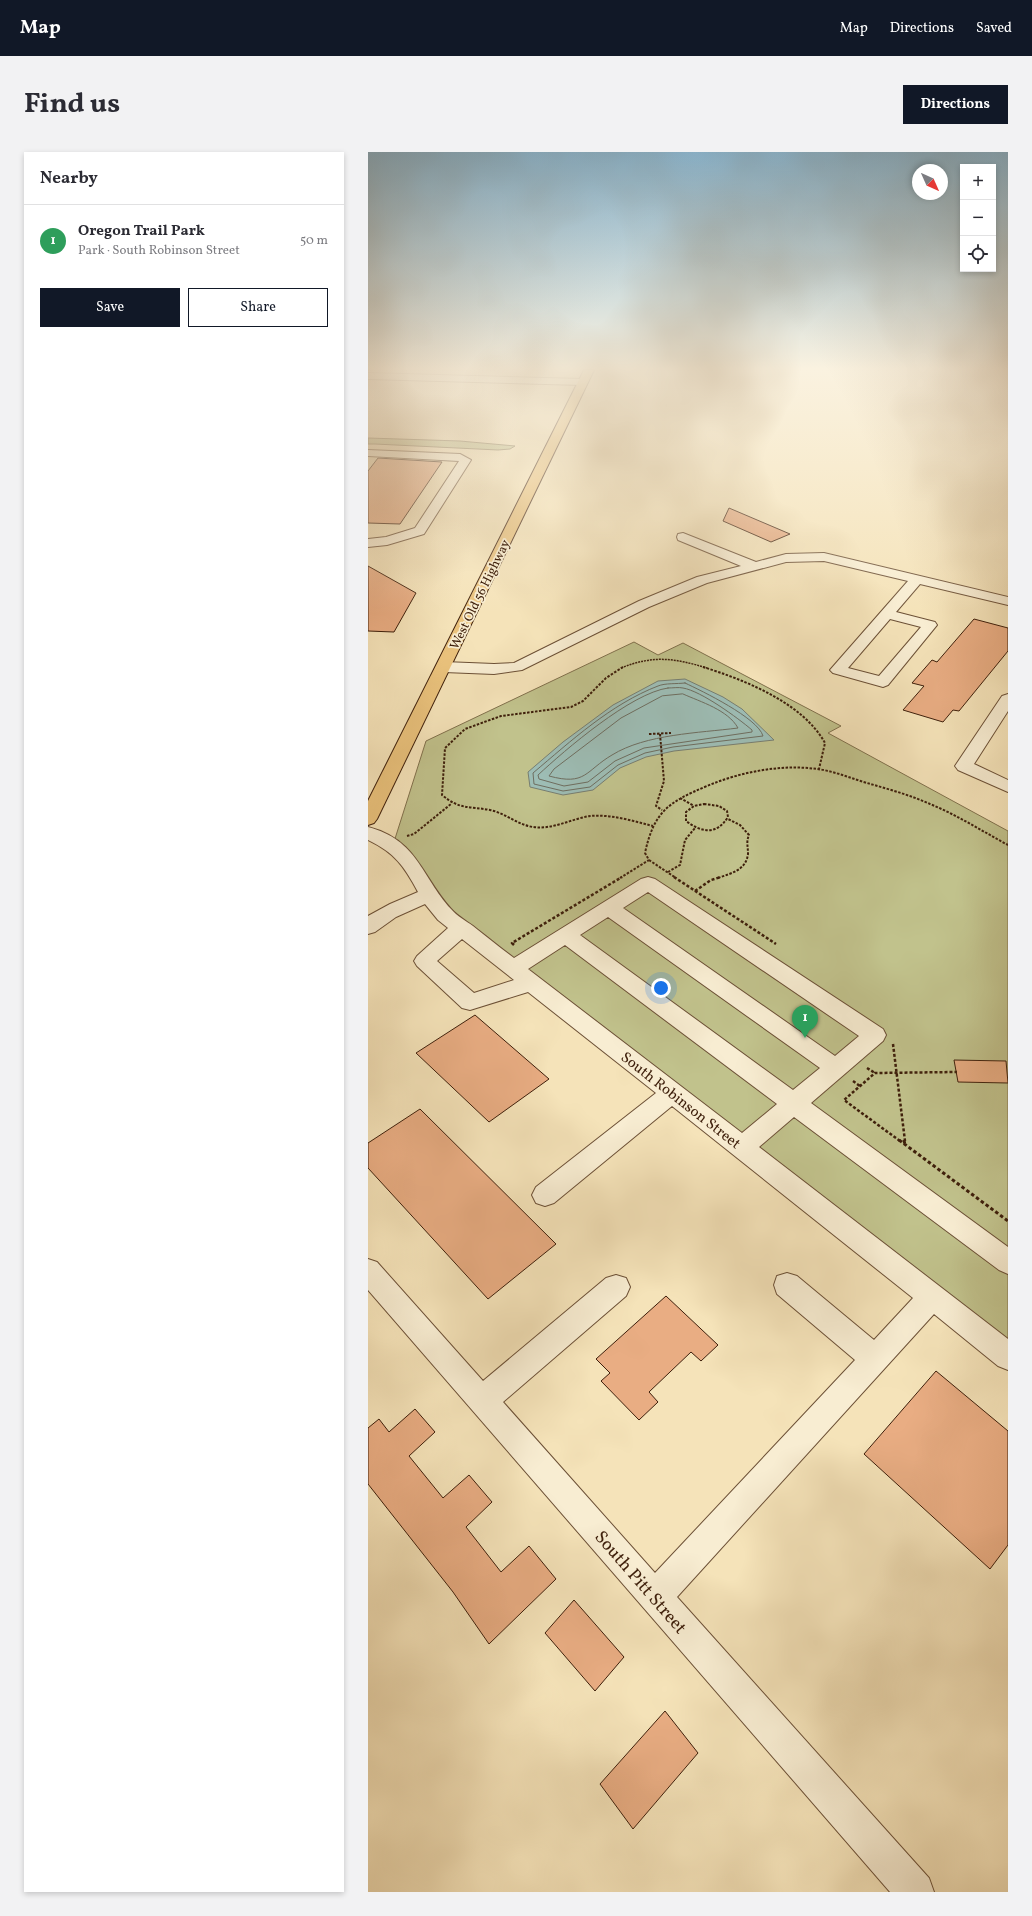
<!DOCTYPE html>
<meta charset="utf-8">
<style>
body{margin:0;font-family:Vollkorn,serif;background:#f2f2f3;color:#2b2b33}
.controls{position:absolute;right:12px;top:12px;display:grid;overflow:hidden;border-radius:0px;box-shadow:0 2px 6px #0003}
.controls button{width:36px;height:36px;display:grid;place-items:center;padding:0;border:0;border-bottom:1px solid #e1e1e2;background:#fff;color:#2b2b33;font:20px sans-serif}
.compass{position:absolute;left:544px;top:12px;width:36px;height:36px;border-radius:50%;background:#fff;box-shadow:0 2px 6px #0003;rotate:135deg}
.you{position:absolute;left:293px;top:836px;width:14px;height:14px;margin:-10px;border:3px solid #fff;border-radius:50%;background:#1a73e8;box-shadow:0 0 0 6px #1a73e833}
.badge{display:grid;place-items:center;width:26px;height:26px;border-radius:50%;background:#111827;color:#fff;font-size:13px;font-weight:700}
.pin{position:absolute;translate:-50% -33px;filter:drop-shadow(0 1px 2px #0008)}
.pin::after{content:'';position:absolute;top:21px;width:14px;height:12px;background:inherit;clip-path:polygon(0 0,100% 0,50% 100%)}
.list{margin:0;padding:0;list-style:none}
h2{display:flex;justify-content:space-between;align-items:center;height:52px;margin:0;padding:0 16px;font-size:17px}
h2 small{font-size:13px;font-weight:400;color:#7c7c81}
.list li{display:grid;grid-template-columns:26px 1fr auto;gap:12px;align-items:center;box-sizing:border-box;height:72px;padding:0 16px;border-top:1px solid #e1e1e2}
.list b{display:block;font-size:15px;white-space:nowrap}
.list p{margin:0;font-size:13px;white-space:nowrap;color:#7c7c81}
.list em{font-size:13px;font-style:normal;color:#7c7c81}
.actions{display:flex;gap:8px;padding:12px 16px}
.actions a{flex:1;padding:9px 0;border:1px solid #111827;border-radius:0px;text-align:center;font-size:14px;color:#111827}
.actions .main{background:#111827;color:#fff}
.icon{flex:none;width:22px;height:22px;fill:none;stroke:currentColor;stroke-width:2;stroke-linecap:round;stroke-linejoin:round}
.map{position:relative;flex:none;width:640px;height:1740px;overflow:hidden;border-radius:0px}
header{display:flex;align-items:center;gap:24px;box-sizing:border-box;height:56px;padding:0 20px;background:#111827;color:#fff}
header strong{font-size:19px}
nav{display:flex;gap:22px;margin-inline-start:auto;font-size:14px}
.intro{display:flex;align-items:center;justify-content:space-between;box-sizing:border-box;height:96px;padding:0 24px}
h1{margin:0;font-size:28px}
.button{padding:10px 18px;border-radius:0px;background:#111827;color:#fff;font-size:14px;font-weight:700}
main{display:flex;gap:24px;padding:0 24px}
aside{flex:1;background:#fff;border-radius:0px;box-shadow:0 2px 6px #0003}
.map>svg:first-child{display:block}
.green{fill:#c1c28c;stroke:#80704c}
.water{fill:#9dbdb5;stroke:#777e71}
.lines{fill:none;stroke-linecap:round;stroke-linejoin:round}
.shore{stroke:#6e6e60;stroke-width:1}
.building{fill:#e9ad83;stroke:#3e1f0b}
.minor-casing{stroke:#6c5036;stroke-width:2}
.major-casing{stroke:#3e1f0b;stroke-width:2}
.path-far3{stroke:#3e1f0b;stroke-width:1.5;stroke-dasharray:2 1;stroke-linecap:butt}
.path-far2{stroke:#3e1f0b;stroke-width:2;stroke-dasharray:2.5 1.5;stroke-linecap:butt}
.path-far1{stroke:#3e1f0b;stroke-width:2.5;stroke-dasharray:3 2;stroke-linecap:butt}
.path{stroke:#3e1f0b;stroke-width:3;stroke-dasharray:3.5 2.5;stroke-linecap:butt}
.minor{fill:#f8edd2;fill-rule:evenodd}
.major{fill:#eac27c;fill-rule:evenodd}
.labels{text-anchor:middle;stroke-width:3.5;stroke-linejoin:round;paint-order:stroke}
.far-street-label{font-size:13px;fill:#3e1f0b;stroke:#f8edd2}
.street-label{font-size:15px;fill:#3e1f0b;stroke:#f8edd2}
.near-street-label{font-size:18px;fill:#3e1f0b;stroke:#f8edd2}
</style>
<header>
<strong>Map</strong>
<nav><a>Map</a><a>Directions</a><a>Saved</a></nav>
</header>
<div class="intro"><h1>Find us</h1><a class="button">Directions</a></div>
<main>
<aside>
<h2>Nearby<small></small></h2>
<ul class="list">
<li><span class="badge" style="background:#2e9e5b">1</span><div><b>Oregon Trail Park</b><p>Park · South Robinson Street</p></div><em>50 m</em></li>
</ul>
<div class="actions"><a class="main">Save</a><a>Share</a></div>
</aside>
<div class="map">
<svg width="640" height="1740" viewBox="0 0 640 1740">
<rect width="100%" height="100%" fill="#f5e3b9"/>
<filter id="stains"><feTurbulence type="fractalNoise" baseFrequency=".005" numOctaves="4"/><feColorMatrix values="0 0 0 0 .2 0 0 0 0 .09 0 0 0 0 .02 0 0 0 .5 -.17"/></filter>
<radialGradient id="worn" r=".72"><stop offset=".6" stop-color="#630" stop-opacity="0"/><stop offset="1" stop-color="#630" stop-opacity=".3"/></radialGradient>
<path class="green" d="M0,286L92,289L147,294L142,297L130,298L7,292H0Z
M266,490L290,503L315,491L473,574L460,581L640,679V1204L77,763L25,693L58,589Z"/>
<path class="water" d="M317,527L355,545L374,557L406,588L306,599L278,605L252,616L225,638L195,643L162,635L160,620L195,590L245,553L290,529Z"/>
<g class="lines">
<path class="shore" d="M317,531C334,539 390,566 395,584L305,595L277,601L250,613L222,635L195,639L166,632L165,621C203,589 243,552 290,534C297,531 309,532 317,531Z
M300,536C305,536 311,535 315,536C333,539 370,566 384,578V580L276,596L247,609L220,630L196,634L171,627L170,623C197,598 263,541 300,536Z
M315,542C333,550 360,558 370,576C331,581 278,582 244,603C217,619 218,634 181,624L186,617L253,566L294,544Z"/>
</g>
<path class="building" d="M10,306L74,310L32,372L0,371V319Z
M361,356L422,382L403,390L355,369Z
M0,414L48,441L26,480L0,479Z
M606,467L640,476V499L591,559L585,558L575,570L535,558L556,534L544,531L564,508L569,510Z
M107,863L181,927L121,970L48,901Z
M586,908L638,909L640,931L590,930Z
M52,957L188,1092L120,1147L0,1016V991Z
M298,1144L350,1193L333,1209L323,1200L281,1240L290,1250L271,1268L233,1229L242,1221L228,1207Z
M568,1219L640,1279V1393L622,1417L496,1302Z
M47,1257L67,1280L41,1304L75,1346L101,1323L124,1350L98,1375L133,1420L161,1394L188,1427L121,1492L85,1440L0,1332V1276L11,1267L21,1280Z
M206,1448L256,1505L227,1539L177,1481Z
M297,1559L330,1601L265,1677L232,1632Z"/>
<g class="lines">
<defs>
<path id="minor" d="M0,221L215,227L220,230L215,233L0,227Z
M0,298L92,302L103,308L56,382L19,393L0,395V387L18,385L47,376L91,309L0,304Z
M315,381L388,410L418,402L456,401L640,445V453L552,432L528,460L567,470L569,473L520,533L515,535L465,521L462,518L540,429L456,409L418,410L339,431L281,455L154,518L126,522L76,520L71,518L68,515L71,512L76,510L126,512L146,511L271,449L329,425L373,414L310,388L309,385L310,382ZM522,467L553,475L511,524L480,516Z
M640,542V559L606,612L640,628V640L590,618L587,614L634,544Z
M0,675C50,688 53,724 83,757C89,764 98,769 105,774C119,785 132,796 146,806L273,727L280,725L287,727L515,877L518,883L515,889L443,951L640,1095V1122L631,1118L426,965L391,995L640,1187V1218L630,1214L566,1162L309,1445L561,1726L566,1740H522L0,1138V1107L9,1110L115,1229L238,1126L248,1123L258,1126L262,1135L258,1144L135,1250L287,1421L487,1208L409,1142L406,1133L409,1124L419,1121L429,1124L506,1188L545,1146L304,954L186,1051L177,1054L168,1051L164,1043L168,1035L288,941L160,840L102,858L94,856L49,814L46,809L49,804L80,776L70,768L57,752L28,765L7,780L0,782V764L22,752L50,740C36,714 27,701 0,688ZM280,740L491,884L467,904L255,756ZM240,765L452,916L425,938L212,783ZM94,787L146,828L106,841L69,809ZM197,793L409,952L374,981L160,817Z"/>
<path id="major" d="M216,218H226L9,667L6,671L0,673V649Z"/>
</defs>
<use href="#minor" class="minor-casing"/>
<use href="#major" class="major-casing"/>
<path class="path-far3" d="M253,516C285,503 306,506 339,516"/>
<path class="path-far2" d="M255,515L238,526L215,549L203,555L133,564L97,577L77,596L74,643C92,658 101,654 122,658C137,661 150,673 165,675C184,678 203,667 222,664C243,662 265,669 285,674
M335,515C377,528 435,551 457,591L451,617
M281,582L303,581
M292,582L296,629L288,654L294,658
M312,646L326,654
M336,652L351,654L359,659L360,665C348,684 333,680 318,669V660L326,654Z
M39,684L46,682L83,652
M281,708L308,726
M300,720L312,713L317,688L327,676
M252,726L281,708L277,701C286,659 301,650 339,634C372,620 413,612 449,617C466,619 482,626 499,631C520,637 542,643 562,652C589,663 614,679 640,693
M350,726C364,721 378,718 380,702C380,694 378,690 381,683L372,673L360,667"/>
<path class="path-far1" d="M306,725L408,792
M327,739L343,728L353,725
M146,793L144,791L254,725
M525,892L537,989
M499,916L507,921
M485,929L492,934
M532,989L476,948L507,921L589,920"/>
<path class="path" d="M531,988L640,1069
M536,988L537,993"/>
<use href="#minor" class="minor"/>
<use href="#major" class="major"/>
</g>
<linearGradient id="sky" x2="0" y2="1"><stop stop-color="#8ab8d4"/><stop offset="0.47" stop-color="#faf2e0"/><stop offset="1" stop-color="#faf2e0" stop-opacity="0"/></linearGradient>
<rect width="640" height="461" fill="url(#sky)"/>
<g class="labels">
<g class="far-street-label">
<text transform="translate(111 442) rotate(-64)" y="5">West Old 56 Highway</text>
</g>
<g class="street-label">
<text transform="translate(313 948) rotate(38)" y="5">South Robinson Street</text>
</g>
<g class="near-street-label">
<text transform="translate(273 1430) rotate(49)" y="6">South Pitt Street</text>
</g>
</g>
<rect width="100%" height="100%" filter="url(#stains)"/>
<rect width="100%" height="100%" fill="url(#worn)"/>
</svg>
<div class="controls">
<button>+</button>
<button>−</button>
<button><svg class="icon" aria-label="locate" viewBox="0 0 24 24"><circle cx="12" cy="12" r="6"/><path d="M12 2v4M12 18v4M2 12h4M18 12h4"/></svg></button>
</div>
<svg class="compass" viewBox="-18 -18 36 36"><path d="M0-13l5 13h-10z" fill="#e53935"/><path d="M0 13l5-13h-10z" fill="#7c7c81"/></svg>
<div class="you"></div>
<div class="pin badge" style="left:437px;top:886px;background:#2e9e5b">1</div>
</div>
</main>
